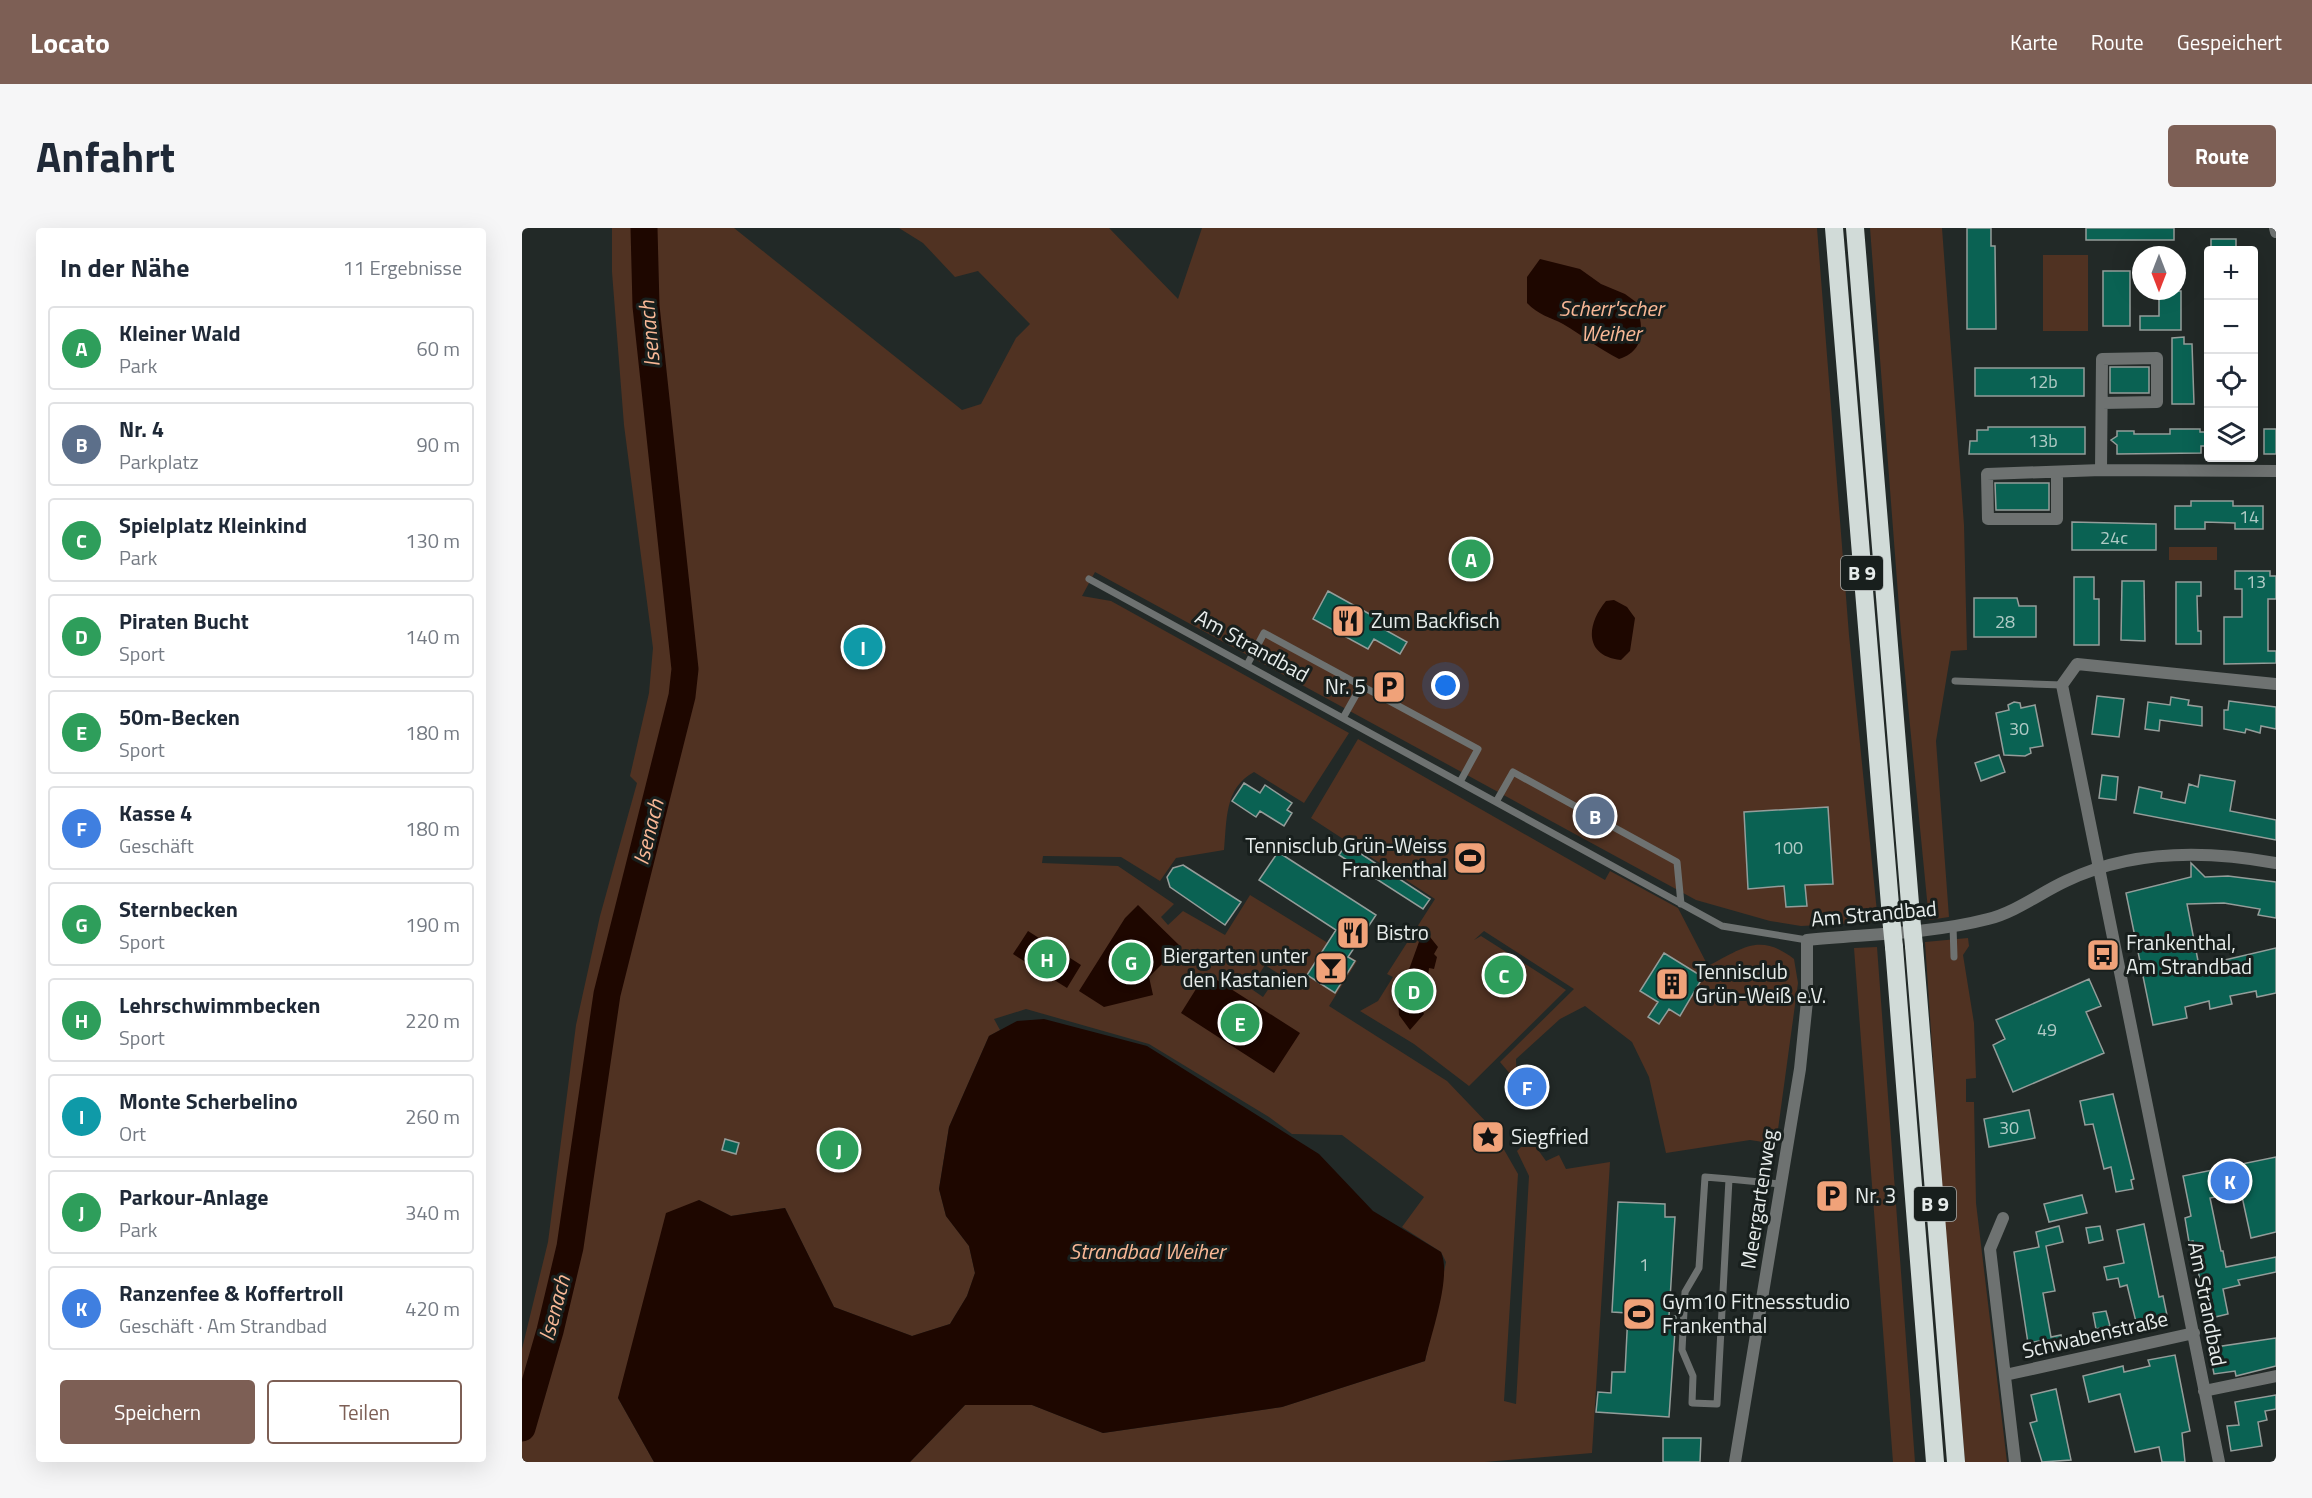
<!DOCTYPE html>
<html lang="de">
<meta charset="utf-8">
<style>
body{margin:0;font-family:"Titillium Web",sans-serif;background:#f6f6f7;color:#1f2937}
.controls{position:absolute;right:18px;top:18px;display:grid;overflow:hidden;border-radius:6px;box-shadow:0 6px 24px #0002}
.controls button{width:54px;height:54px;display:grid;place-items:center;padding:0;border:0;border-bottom:2px solid #e0e1e3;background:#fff;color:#1f2937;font:30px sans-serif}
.compass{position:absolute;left:1610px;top:18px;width:54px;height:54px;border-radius:50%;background:#fff;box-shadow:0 6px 24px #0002;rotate:180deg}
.you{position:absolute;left:924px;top:458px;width:21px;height:21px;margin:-15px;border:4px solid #fff;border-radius:50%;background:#1a73e8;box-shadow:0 0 0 9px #1a73e833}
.badge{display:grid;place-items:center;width:39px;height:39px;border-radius:50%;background:#7d5f55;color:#fff;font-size:20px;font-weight:700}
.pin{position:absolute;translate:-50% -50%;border:3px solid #fff;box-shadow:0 2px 6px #0006}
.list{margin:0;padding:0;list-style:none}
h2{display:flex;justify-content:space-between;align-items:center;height:78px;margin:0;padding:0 24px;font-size:26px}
h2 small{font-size:20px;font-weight:400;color:#747a83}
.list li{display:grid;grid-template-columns:39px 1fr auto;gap:18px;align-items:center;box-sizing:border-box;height:84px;margin:0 12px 12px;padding:0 12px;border:2px solid #e0e1e3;border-radius:6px}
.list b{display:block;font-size:22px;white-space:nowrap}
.list p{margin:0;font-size:20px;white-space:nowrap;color:#747a83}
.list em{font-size:20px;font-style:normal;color:#747a83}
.actions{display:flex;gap:12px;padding:18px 24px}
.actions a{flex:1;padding:14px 0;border:2px solid #7d5f55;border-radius:6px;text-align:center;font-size:21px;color:#7d5f55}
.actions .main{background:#7d5f55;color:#fff}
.icon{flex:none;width:33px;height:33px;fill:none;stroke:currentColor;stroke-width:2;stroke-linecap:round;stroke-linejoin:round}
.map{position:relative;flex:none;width:1754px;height:1234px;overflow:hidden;border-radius:6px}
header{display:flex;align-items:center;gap:36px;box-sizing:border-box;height:84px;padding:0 30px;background:#7d5f55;color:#fff}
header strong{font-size:28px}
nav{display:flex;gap:33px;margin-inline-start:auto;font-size:21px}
.intro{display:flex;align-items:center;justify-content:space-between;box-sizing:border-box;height:144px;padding:0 36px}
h1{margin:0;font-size:42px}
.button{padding:15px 27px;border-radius:6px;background:#7d5f55;color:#fff;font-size:21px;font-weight:700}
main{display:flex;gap:36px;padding:0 36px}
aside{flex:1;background:#fff;border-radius:6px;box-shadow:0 6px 24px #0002}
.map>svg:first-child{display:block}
.green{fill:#503222;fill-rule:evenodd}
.water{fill:#1e0700}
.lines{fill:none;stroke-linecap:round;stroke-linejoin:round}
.river{stroke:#1e0700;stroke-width:27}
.building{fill:#0a6253;stroke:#949d9a;stroke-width:1.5}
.lane{stroke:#6e7271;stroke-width:7}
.street{stroke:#6e7271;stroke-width:12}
.highway{stroke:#d1dbd8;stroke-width:18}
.highway-bridge{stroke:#d1dbd8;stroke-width:18}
.labels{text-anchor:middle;stroke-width:6;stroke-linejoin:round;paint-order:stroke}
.number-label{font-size:18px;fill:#b0cac5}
.shield{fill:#181f1d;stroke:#a9aead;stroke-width:1.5}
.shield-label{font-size:20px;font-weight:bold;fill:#e7eceb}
.poi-label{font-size:21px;fill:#e7eceb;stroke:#181f1d;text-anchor:start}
.street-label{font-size:21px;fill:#e7eceb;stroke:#181f1d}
.water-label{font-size:22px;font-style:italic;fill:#f9b896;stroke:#181f1d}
</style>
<header>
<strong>Locato</strong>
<nav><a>Karte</a><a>Route</a><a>Gespeichert</a></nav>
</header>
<div class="intro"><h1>Anfahrt</h1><a class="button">Route</a></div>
<main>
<aside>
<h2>In der Nähe<small>11 Ergebnisse</small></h2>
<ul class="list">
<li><span class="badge" style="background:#2e9e5b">A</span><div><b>Kleiner Wald</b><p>Park</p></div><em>60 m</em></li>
<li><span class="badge" style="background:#5c6f8a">B</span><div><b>Nr. 4</b><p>Parkplatz</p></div><em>90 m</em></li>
<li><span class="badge" style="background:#2e9e5b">C</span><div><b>Spielplatz Kleinkind</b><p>Park</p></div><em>130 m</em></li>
<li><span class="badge" style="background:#2e9e5b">D</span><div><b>Piraten Bucht</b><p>Sport</p></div><em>140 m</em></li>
<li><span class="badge" style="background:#2e9e5b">E</span><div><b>50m-Becken</b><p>Sport</p></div><em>180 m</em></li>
<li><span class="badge" style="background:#3f7fe0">F</span><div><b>Kasse 4</b><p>Geschäft</p></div><em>180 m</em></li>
<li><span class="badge" style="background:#2e9e5b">G</span><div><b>Sternbecken</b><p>Sport</p></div><em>190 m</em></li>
<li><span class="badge" style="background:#2e9e5b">H</span><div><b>Lehrschwimmbecken</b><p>Sport</p></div><em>220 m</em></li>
<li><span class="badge" style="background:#0f9aa8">I</span><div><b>Monte Scherbelino</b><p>Ort</p></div><em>260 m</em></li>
<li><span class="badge" style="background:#2e9e5b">J</span><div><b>Parkour-Anlage</b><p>Park</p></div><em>340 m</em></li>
<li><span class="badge" style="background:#3f7fe0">K</span><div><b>Ranzenfee &amp; Koffertroll</b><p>Geschäft · Am Strandbad</p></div><em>420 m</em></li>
</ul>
<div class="actions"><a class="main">Speichern</a><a>Teilen</a></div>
</aside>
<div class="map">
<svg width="1754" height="1234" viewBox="0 0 1754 1234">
<rect width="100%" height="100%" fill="#222927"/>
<path class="green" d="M90,0H212L440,182L459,176L494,110L508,96L456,43L433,49L401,15L377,0H587L656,71L680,0H1295L1327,407L1356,694L1279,698L1248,693L1174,672L573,344L560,368L589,373L827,505L782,575L732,544C702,560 705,593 702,622L654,630L638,653L599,629L521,628L520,635L596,638L652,676L639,689L646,697L661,683L703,707L728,667L835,733L807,778L925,853L969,899L996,946L982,1173L994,1176L1007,948L995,923L999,919H1014L1024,933L1037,927L1044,941L1088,934L1070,1225L963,1234H388L443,1177H510L581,1205L760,1179L903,1133L924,1034L919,1024L880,999L902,969L820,907L770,906L747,889L627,816L504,781L472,791L478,802L467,808L427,899L417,961L424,988L447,1018L453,1045L445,1068L428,1096L390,1108L312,1079L263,980L209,988L177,972L96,1170L132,1234H0V1121L26,1014L54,797L78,688L115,555L108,548L127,465L131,420L102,197L90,44ZM743,737L779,760L756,747L741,769L728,760Z
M1348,0H1420L1442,297L1445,422L1429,423L1414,513L1427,689L1407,692L1379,405Z
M1521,27H1566V103H1521Z
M1647,319H1695V332H1647Z
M836,511L1083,652L1088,643L1156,680L1186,738C1220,721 1237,704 1272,731L1276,755L1254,916L1228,912L1144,925L1127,849L1110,814L1063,778L1038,791L994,831L995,854L978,834L1052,761L962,703L952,712L959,708L1044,762L947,858L892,816L838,783L856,773L871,749L865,746L913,671L789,590Z
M1446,710L1447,718L1441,727L1452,795L1454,850L1444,851V874H1452L1454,975L1485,1234H1443L1421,980L1403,714Z
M1355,719L1393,1234H1371L1332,720Z"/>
<path class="water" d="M1018,31L1058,41L1079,56L1103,66L1114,74C1121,98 1125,122 1097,131C1077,121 1060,107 1041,96C1028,89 1016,87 1005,75V49Z
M1092,372L1105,379L1113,390L1108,423L1099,432C1062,428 1064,397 1084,373Z
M616,677L658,718L627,749L631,767L582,779L557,763L603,690Z
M506,703L559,737L545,760L491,726Z
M904,704L916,719L912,726L915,729L912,741L907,740L903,773L899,778L902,786L888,802L877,787L876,772L898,711Z
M684,745L778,805L752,845L659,785Z
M522,791L625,818L797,926L851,983L919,1024C930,1048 909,1106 903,1133L760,1179L581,1205L510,1177H443L388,1234H132L96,1170L144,985L177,972L209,988L263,980L312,1079L390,1108L428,1096L445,1068L453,1045L447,1018L424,988L417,961L427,899L467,808L495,793Z"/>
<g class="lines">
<path class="river" d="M0,1200L28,1103L48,1019L85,766L160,468L163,441L124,78L122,0"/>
</g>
<path class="building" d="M1445,0H1469V18H1473L1474,101H1445Z
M1564,0H1652V12H1564Z
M1689,11H1714V22H1689Z
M1581,43H1608V98H1581Z
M1637,63H1659V102H1618V88H1637Z
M1662,109V116H1670L1672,176H1650V110Z
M1588,139H1627V165H1588Z
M1453,140H1562V168H1453Z
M1466,199H1563V226H1447L1448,213H1455V202H1466Z
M1648,201H1678V204H1686V218H1679V225L1595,226V217L1589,212L1595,208V203H1612V206H1648Z
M1742,201H1754V226H1742Z
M1473,255H1527V282H1474Z
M1669,273H1711V278H1741V301H1713V295L1683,294V301H1653V278H1669Z
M1550,294L1634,296V322H1550Z
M1713,343H1748V348H1754V371H1746V423H1754V435L1702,436V389H1720V361H1713Z
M1552,349H1572V371H1577V417H1552Z
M1600,353H1622L1623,413L1599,412Z
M1654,354H1679V368H1675L1676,403H1679V416H1654Z
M806,363L862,394L858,399L885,414L878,426L852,411L846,421L791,391Z
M1452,370H1495L1497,378H1514V409H1452Z
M1575,468L1602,471L1597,509L1570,506Z
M1649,469L1667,472L1666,477L1680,479V498L1638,492L1637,503L1623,501L1626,474L1648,477Z
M1707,473L1754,479V501L1739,498L1738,505L1724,501L1723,505L1702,501V482H1706Z
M1492,474L1498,475L1499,480L1513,477L1521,518L1508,520L1509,525L1503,528L1482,527L1474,485L1487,482L1486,477Z
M1477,527L1483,544L1459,553L1453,535Z
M1580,547L1596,549L1594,572L1577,570Z
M1678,547L1713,553L1708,583L1754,592V612L1612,585L1617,559L1640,564L1639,570L1663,575L1667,556L1676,559Z
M722,555L738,565L743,557L770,575L765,582L770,585L762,598L738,583L734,589L710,573Z
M1306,579L1311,656L1283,657L1285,678L1264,679L1262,658L1226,661L1222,584Z
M824,616L908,671L901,681L817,627Z
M756,624L854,687L826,729L833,733L813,765L785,747L814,702L737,652Z
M1669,635L1683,649L1706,648L1754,654V690L1736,687L1738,681L1702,675L1665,676L1677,738L1754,720V765L1735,769L1734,763L1708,768L1710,776L1688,781L1687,773L1663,779L1665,790L1631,797L1604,665L1669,649Z
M661,637L719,674L703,697L648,659L645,649L651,640Z
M1142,725L1181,749L1158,788L1147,781L1137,796L1126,789L1136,774L1118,763Z
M1567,751L1579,778L1564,784L1582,825L1491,864L1471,817L1483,811L1474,792Z
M1591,866L1612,951L1609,952L1611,961L1594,964L1589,939L1582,941L1571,896L1563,897L1558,873Z
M1507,882L1513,910L1467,919L1462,891Z
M203,911L217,915L214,926L200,922Z
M1754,929V1004L1729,1010L1719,964L1688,970L1699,1023H1701L1704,1039L1754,1029V1044L1716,1052L1718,1057L1701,1061L1706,1086L1693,1089L1692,1085L1684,1087L1671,1013L1667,1014L1663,990L1669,988L1661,948Z
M1560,967L1565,985L1527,994L1522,976Z
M1096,974L1143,976V989H1153L1147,1088H1154L1147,1189L1074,1184L1076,1164L1089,1165L1090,1144H1103L1106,1085L1090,1084Z
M1622,996L1637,1069L1641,1068L1646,1092L1615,1098L1605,1057L1598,1059L1596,1050L1585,1052L1582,1039L1602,1035L1595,1002Z
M1537,998L1541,1014L1524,1018L1533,1063L1521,1065L1529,1109L1539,1107L1541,1118L1525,1122L1523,1112L1506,1115L1492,1024L1517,1019L1514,1004Z
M1578,998L1581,1012L1567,1015L1564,1000Z
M1584,1083L1588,1098L1574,1101L1571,1085Z
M1754,1110V1138L1714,1148L1713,1143L1692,1146L1687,1120Z
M1653,1127L1668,1203L1660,1205L1663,1234H1640L1637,1219L1613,1224L1598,1166L1567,1174L1561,1148L1601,1138L1602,1144L1628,1138L1626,1132Z
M1534,1161L1549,1232L1520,1234L1508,1195L1515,1193L1509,1167Z
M1754,1167V1181L1743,1183L1745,1192L1736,1194L1740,1218L1709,1223L1705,1198L1717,1197L1713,1174Z
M1141,1210H1179L1178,1234H1141Z"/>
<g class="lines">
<path class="lane" d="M567,351L1200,698L1285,712
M725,437L742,405L956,521L938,554
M1433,453L1540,457
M821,490L839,458
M974,574L991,544L1155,634L1159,676
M1431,698L1432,729
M1207,951L1183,949L1177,1040L1163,1064L1160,1122L1171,1148L1170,1175L1195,1176L1207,951L1259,956"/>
<path class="street" d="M1753,0L1754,4
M1579,242L1580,131L1635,130V174L1580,175
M1535,246V291H1466L1465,246L1579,242L1754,243
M1481,990L1468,1021L1493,1234
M1483,1147L1672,1105
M1682,1163L1754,1148
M1213,1234L1278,841L1285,773V712C1345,706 1408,706 1466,691C1494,684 1518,665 1544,653C1610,621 1684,622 1754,635
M1697,1234L1540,457L1555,436L1754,456"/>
<path class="highway" d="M1312,0L1369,689
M1333,0L1389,688
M1392,718L1434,1234
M1372,719L1413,1234"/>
<path class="highway-bridge" d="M1389,688L1392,718
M1369,689L1372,719"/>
</g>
<defs>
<symbol id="restaurant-square" viewBox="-11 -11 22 22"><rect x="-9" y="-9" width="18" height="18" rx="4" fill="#f0a279" stroke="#181f1d"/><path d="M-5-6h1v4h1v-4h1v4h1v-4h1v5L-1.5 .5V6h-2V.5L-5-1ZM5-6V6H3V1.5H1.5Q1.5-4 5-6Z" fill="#111"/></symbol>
<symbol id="parking-square" viewBox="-11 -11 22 22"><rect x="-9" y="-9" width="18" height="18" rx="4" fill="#f0a279" stroke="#181f1d"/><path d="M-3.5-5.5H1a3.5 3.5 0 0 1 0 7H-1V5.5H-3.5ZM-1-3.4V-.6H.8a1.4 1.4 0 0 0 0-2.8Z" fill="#111"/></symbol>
<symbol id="stadium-square" viewBox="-11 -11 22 22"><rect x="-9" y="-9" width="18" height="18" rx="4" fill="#f0a279" stroke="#181f1d"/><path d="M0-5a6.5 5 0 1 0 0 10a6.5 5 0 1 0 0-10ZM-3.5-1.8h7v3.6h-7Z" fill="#111"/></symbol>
<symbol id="bus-square" viewBox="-11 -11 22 22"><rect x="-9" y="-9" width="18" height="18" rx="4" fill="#f0a279" stroke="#181f1d"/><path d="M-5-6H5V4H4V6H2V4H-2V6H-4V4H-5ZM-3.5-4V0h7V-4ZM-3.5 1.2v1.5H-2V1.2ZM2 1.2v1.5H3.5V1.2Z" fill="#111"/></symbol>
<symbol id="bar-square" viewBox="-11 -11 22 22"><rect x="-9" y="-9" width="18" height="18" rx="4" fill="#f0a279" stroke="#181f1d"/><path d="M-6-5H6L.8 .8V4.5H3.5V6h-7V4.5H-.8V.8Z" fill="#111"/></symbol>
<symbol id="building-square" viewBox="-11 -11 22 22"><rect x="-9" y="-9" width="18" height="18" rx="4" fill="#f0a279" stroke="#181f1d"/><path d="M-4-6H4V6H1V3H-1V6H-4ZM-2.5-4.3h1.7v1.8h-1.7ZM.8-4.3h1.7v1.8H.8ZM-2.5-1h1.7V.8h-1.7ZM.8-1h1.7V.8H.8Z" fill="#111"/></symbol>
<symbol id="sight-square" viewBox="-11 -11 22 22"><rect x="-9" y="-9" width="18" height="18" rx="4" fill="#f0a279" stroke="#181f1d"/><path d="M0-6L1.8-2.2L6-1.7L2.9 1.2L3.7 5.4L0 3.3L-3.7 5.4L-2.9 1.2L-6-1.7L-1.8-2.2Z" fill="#111"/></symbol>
</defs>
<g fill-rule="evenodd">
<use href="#restaurant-square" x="807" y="374" width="38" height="38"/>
<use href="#parking-square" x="848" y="440" width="38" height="38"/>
<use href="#stadium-square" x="929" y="611" width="38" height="38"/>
<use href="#restaurant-square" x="812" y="686" width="38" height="38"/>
<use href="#bus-square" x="1562" y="708" width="38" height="38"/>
<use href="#bar-square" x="790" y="721" width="38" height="38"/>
<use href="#building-square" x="1131" y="737" width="38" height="38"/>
<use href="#sight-square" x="947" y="890" width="38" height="38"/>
<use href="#parking-square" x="1291" y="949" width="38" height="38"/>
<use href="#stadium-square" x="1098" y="1067" width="38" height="38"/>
</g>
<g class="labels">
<g class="number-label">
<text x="1521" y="160">12b</text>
<text x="1521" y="219">13b</text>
<text x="1727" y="295">14</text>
<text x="1592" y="316">24c</text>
<text x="1734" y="360">13</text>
<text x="1483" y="400">28</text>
<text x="1497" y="507">30</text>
<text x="1266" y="626">100</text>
<text x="1525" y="808">49</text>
<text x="1487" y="906">30</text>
<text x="1122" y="1043">1</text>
</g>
<g class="shield">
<rect x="1319" y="328" width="42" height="34" rx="4.5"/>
<rect x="1392" y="959" width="42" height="34" rx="4.5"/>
</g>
<g class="shield-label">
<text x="1340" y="352">B 9</text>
<text x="1413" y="983">B 9</text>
</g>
<g class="poi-label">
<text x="849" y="400">Zum Backfisch</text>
<text x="844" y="466" text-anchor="end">Nr. 5</text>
<text x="925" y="625" text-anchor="end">Tennisclub Grün-Weiss<tspan x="925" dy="24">Frankenthal</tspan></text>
<text x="854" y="712">Bistro</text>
<text x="1604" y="722">Frankenthal,<tspan x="1604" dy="24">Am Strandbad</tspan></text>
<text x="786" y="735" text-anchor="end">Biergarten unter<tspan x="786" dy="24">den Kastanien</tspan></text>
<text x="1173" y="751">Tennisclub<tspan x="1173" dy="24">Grün-Weiß e.V.</tspan></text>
<text x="989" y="916">Siegfried</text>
<text x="1333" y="975">Nr. 3</text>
<text x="1140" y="1081">Gym10 Fitnessstudio<tspan x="1140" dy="24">Frankenthal</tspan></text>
</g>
<g class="street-label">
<text transform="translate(730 418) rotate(29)" y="7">Am Strandbad</text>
<text transform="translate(1352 686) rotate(-5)" y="7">Am Strandbad</text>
<text transform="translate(1237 971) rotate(-81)" y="7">Meergartenweg</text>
<text transform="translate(1685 1076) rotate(79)" y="7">Am Strandbad</text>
<text transform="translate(1573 1107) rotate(-13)" y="7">Schwabenstraße</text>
</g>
<g class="water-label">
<text x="1089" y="88">Scherr'scher<tspan x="1089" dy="25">Weiher</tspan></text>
<text transform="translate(127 106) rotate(-95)" y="8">Isenach</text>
<text transform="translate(126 604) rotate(-76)" y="8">Isenach</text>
<text x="625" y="1031">Strandbad Weiher</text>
<text transform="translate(32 1080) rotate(-75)" y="8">Isenach</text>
</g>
</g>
</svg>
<div class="controls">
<button>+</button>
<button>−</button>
<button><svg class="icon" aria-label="locate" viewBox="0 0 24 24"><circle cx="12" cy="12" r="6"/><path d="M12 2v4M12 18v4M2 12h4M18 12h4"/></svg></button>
<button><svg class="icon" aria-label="layers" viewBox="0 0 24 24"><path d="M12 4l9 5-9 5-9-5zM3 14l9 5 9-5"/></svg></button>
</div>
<svg class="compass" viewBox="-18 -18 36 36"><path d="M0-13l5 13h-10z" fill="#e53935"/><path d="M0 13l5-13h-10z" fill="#747a83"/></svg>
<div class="you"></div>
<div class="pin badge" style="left:949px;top:331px;background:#2e9e5b">A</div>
<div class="pin badge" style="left:1073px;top:588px;background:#5c6f8a">B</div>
<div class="pin badge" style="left:982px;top:747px;background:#2e9e5b">C</div>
<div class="pin badge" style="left:892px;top:763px;background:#2e9e5b">D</div>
<div class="pin badge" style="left:718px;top:795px;background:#2e9e5b">E</div>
<div class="pin badge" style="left:1005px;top:859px;background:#3f7fe0">F</div>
<div class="pin badge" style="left:609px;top:734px;background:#2e9e5b">G</div>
<div class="pin badge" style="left:525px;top:731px;background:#2e9e5b">H</div>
<div class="pin badge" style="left:341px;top:419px;background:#0f9aa8">I</div>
<div class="pin badge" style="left:317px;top:922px;background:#2e9e5b">J</div>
<div class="pin badge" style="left:1708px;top:953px;background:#3f7fe0">K</div>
</div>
</main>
